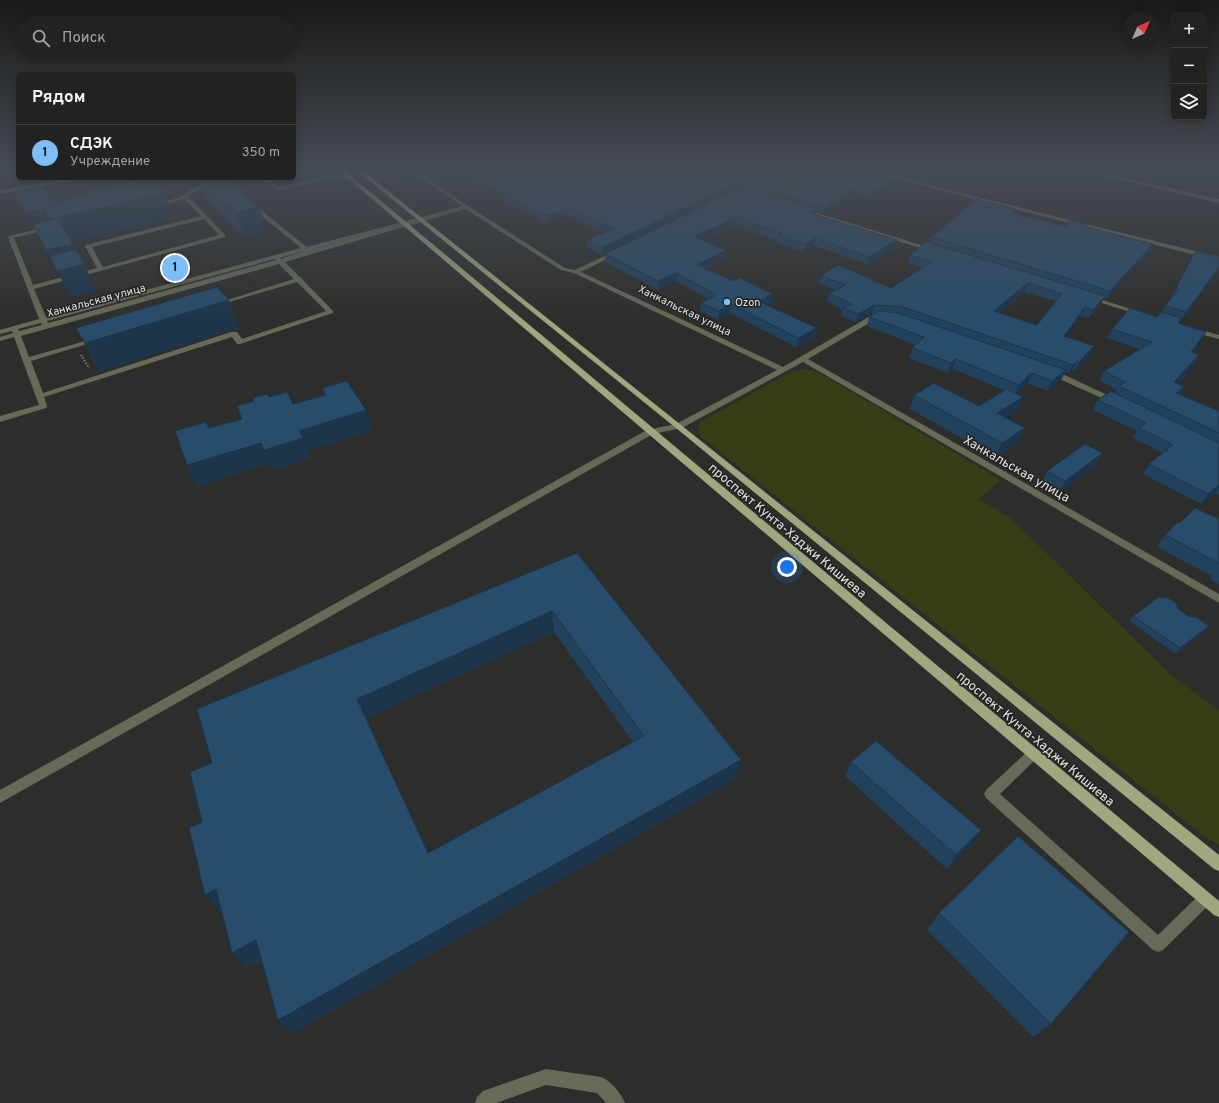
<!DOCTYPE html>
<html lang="ru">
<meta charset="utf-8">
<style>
body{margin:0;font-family:Overpass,sans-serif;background:#2e2f2d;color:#f1f3f6}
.controls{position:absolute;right:12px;top:12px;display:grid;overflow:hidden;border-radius:6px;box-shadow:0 2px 10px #0003}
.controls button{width:36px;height:36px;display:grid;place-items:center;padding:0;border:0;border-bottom:1px solid #3f3f3e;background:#222220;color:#f1f3f6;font:20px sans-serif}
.compass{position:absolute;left:1123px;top:12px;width:36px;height:36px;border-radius:50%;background:#222220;box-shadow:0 2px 10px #0003;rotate:45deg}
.you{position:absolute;left:787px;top:567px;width:14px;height:14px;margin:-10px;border:3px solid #fff;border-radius:50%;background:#1a73e8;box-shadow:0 0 0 6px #1a73e833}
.badge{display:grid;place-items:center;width:26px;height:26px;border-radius:50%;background:#7dbef9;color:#111;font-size:13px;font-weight:700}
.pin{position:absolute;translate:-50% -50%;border:2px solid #fff;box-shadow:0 1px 4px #0006}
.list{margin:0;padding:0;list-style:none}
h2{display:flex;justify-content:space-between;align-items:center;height:52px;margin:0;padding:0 16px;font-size:17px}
h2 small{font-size:13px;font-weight:400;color:#a2a4a5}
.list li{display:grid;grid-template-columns:26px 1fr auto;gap:12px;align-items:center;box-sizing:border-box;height:56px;padding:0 16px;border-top:1px solid #3f3f3e}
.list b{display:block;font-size:15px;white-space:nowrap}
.list p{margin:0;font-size:13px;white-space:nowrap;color:#a2a4a5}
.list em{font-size:13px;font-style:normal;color:#a2a4a5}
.icon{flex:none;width:22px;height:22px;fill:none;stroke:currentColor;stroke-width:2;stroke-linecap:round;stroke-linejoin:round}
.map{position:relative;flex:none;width:1219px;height:1103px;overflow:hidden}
.search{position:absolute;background:#222220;box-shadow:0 2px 10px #0003;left:16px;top:16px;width:280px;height:44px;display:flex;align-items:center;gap:10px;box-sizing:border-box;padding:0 14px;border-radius:22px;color:#a2a4a5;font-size:15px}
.panel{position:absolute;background:#222220;box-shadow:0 2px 10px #0003;left:16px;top:72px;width:280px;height:108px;border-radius:6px}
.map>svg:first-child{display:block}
.green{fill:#373d14}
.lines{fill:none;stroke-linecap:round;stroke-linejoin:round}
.path{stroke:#7c7c7a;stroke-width:2;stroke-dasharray:1.5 1.5;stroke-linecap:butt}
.minor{fill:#666a57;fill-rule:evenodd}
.major{fill:#9fa77e;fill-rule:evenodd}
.wall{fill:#22415c;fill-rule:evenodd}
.shaded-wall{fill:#1c354b}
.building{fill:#284c6b;stroke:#1c354b;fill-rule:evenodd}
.poi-dot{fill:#7dbef9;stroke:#232421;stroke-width:1.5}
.labels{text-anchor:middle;stroke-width:3;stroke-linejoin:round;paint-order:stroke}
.far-street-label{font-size:11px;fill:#e2e3e1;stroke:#232421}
.far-poi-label{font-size:11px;fill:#e2e3e1;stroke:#232421;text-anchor:start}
.street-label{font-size:13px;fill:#e2e3e1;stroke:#232421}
</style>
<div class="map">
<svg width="1219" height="1103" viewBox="0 0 1219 1103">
<rect width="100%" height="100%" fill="#2d2d2b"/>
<path class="green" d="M376,170H394L403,176L389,180Z
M805,369L816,371L1001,480L979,499L1011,518L1171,675L1219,710V845L1205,837L699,435L697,430L700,422L793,371Z"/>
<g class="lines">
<path class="path" d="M81,355L89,368"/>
<path class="minor" d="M318,170H324L331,176L352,177L355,179L352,181L328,179L277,191L262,178H268L278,187L325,176Z
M410,170H416L424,175L442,170H450L427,178L468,206L565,268L575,270L615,251H619V253L581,272L783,367L872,315H883V319H876L808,359L1219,594V603L803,362L682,428L653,434L0,803V790L647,430L676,424L777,370L574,273L561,270L465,209L285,262L300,277L302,278L303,280L333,311V313L240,344H237L232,337L44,397L47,406L46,408L0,422V416L39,405L14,337L0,341V337L13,333L12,331L0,334V330L39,319L8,237L9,236L50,226L53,228L14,238L33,285L97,268L85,246L86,245L201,216L184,199L154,207L151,205L178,198L211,178H218L188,196L225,235V237L34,289L46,317L301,248L248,205V203H252L307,247C358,233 410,221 462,206ZM204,219L219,235L103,267L92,247ZM353,238L311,250H310ZM304,251L281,259L280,258ZM275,259L276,260L48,323L47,321ZM279,264L294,279L214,304L219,305L297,282L326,311L242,339L237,332H231L43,393L31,361L100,340L96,338L29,357L21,336ZM41,323L42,325L19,331L18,329Z
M782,170H789L740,196L735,195Z
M861,170H870L1219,257V261Z
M1079,170H1088L1219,199V203Z
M72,178H84L0,194V190Z
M804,209L934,249L935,250L930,251L802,212L801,211Z
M1089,297H1093L1146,314L1140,315L1089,299Z
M1189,327L1219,335V339L1189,331Z
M1048,370H1054L1120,401L1116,403H1113L1048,374Z
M1033,748L1037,750L1039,754L1037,758L1000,794L1158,935L1200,894L1205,892L1210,894L1212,899L1210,904L1163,950L1158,952L1153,950L986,798L984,794L986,790L1029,750Z
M546,1069L601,1077C611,1081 621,1093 625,1103H606L597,1093L546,1085L496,1103H475L477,1097L483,1091Z"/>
<path class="major" d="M338,170H344L1219,901V917L1214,915Z
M356,170H362L1219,855V871L1214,869L676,428Z"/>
</g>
<path class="wall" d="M461,170H753L759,179L742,187L734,185L733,191L603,255L587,247V240L605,233L568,216L546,223L509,203L508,198L462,172Z
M199,178L259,207L267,232L245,238L207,202Z
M791,183L891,185L869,198L855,193L823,212L816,211V215L895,248L868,265L815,246L804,252L777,243V240L735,225L703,241L726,250L725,258L705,269L772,303L767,305L817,328L816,337L796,347L730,313L718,320L700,311L701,303L708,299L676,281L658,290L605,262V254L751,189L752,185Z
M1015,209L1014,213L1065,226L1088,225L1087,227L1149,252L1106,299L1104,298L1101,304L1089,318L1081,316L1066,336L1094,346L1090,355L1075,371L1073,370L1069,373L1065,372L1061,380L1047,391L1027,383L1016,394L1017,411L1006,418L1019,442L996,457L910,409L914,395L979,406L1005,391L953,369L948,373L909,358L912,348L915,345L867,326L869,317L874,314H872L856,322L841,316L842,309L827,301L829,293L836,290L819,284L821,276L891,288L922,268L908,263L910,255L930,243L931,237ZM1025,292L1056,301L1037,325L999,313Z
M1195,252L1219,258L1180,322L1179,321L1178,323L1200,341L1192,353L1194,365L1177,384L1184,387L1180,394L1219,411V495L1215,493L1201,504L1143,474L1149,464L1163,453L1133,438L1137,431L1093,410L1098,400L1115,394L1117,390L1100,381L1104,371L1140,349L1107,338L1112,329L1157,317L1162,312L1165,306L1172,298L1171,297Z
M229,300L239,328L100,371L91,356L76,328Z
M322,388L372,431L307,451L310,459L272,470L269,463L197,486L209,428L242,419L237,406L269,397L293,404L325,395Z
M1097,464L1060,492L1042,482L1047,471Z
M1219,519V584L1210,579L1212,576L1157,547L1165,535L1180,523Z
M577,553L736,779L291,1034L262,960L246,968L222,911L220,912L202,822L212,763ZM554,632L633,742L428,853L366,718Z
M1178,609L1188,616L1205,631L1176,654L1129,621L1133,616Z
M851,762L981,830L971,844L947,869L845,776Z
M939,913L1051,1024L1033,1037L927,930Z"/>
<path class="shaded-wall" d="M760,172L759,179L742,187L743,180Z
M893,180L891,185L869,198L871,192Z
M734,184L733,191L603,255V247Z
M857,188L855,193L823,212L824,207Z
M164,194L173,219L63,244L49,216Z
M259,207L267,232L245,238L236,213Z
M44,209L49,217L30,222L25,213Z
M568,209V216L546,223V216Z
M817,209L815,217L810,213Z
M736,217L735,225L693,245L694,237Z
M816,238L815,246L804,252L806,244Z
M897,240L895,248L868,265L869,257Z
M72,244L82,264H84L97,291L71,297L46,250Z
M1153,244L1149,252L1106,299L1110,291Z
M726,250L725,258L696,273L697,265Z
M1219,267V270L1180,322L1186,312Z
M677,273L676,281L658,290V281Z
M1028,283L1025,292L991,319L994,311Z
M773,294L772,303L757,309L758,301Z
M1105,296L1101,304L1089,318L1093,310Z
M229,300L239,328L100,371L85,343Z
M731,304L730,313L718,320L719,311Z
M874,305L872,314L856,322L858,314Z
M1085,307L1081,316L1060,344L1064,336Z
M817,328L816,337L796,347L798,338Z
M1206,332L1200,341L1185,362L1191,352Z
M1094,346L1090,355L1075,371L1079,362Z
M1199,355L1194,365L1169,392L1174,382Z
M956,359L953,369L948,373L951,363Z
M1077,361L1073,370L1069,373L1073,365Z
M1066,370L1061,380L1047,391L1052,381Z
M1031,373L1027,383L1015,395L1019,385Z
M1184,387L1178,397L1176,393Z
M1023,397L1017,411L991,428L997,413Z
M366,410L372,431L307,451L310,459L272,470L264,450L299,431Z
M1025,428L1019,442L996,457L1002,443Z
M261,443L269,463L197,486L187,465Z
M1103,453L1097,464L1060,492L1065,481Z
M1219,485V487L1215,493L1201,504L1208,494Z
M552,611L554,632L364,719L357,699Z
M1209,626L1205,631L1176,654L1180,648Z
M741,760L736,779L291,1034L278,1020Z
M981,830L971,844L947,869L956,855Z
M216,889L231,906L220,912L205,895Z
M256,940L270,955L246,968L232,953Z"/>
<path class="building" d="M469,170H687L734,184L603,247L587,240L614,229L568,209L546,216L508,196L514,194Z
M706,170H753L760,172L743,180Z
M816,170H853L893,180L871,192L857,188L824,207L752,185L769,177L791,183Z
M199,178H225L259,207L236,213Z
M136,181L140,184L43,205L48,216L44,209L25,213L14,193L43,187L52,201Z
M150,182L164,194L50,219L43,205Z
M744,187L817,209L810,213L897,240L869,257L816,238L806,244L778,235L782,233L736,217L694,237L726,250L697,265L733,281L740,278L773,294L758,301L817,328L798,338L731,304L719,311L701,303L716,295L677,273L658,281L605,254Z
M977,199L1015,209L1011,213L1065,226L1070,220L1088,225L1086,227L1153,244L1110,291L931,237Z
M58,218L72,244L46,250L33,224Z
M926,242L1105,296L1093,310L1085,307L1064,336L1094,346L1079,362L1077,361L1073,365L903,307L874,305L858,314L843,308L852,304L829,293L846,285L821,276L838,265L891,288L932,262L910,255ZM1028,283L1062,294L1037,325L994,311Z
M76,249L84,264L57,271L50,256Z
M1195,252L1219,258V267L1186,312L1165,306L1179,289L1176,288Z
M217,287L229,300L85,343L76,328Z
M1130,308L1157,317L1161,312L1181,318L1178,323L1206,332L1191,352L1199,355L1174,382L1184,387L1176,393L1219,411V433L1119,386L1125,382L1104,371L1152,342L1112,329Z
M879,311L898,313L1066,370L1052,381L1031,373L1019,385L956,359L951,363L912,348L924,337L869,317Z
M347,381L366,410L299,431L303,438L264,450L261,443L187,465L175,431L206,422L209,428L242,419L237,406L254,401L253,398L267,394L269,397L287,392L293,404L326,395L322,388Z
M934,383L979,406L1007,389L1023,397L997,413L1025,428L1002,443L914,395Z
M1111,391L1219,443V485L1208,494L1149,464L1173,445L1139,428L1146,423L1098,400Z
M1085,444L1103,453L1065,481L1047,471Z
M1195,508L1219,519V563L1165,535L1178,522L1180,523Z
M577,553L741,760L278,1020L256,940L232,953L216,889L205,895L189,828L202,822L190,772L212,763L197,709ZM552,611L644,736L428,853L357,699Z
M1159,597L1168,598L1176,603L1178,609L1188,616L1196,617L1209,626L1180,648L1133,616Z
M876,741L981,830L956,855L851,762Z
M1018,836L1129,932L1051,1024L939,913Z"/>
<linearGradient id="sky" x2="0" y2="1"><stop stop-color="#191918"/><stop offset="0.52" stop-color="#464c55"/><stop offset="1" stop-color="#464c55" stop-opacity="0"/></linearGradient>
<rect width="1219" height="324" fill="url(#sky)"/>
<circle class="poi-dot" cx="727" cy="302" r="4"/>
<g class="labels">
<g class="far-street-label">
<text transform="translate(96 300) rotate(-15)" y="4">Ханкальская улица</text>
<text transform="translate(685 310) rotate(26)" y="4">Ханкальская улица</text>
</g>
<g class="far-poi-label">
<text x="735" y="306">Ozon</text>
</g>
<g class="street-label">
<text transform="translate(1017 468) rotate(30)" y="5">Ханкальская улица</text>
<text transform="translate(788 530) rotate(40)" y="5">проспект Кунта-Хаджи Кишиева</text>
<text transform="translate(1036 738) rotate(40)" y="5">проспект Кунта-Хаджи Кишиева</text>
</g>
</g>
</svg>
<div class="controls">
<button>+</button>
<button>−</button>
<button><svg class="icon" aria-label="layers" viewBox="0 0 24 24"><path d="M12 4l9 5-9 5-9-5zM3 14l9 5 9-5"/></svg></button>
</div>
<svg class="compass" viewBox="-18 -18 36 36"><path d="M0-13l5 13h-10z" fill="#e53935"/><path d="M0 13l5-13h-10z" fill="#a2a4a5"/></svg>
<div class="you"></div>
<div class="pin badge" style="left:175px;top:268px">1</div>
<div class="search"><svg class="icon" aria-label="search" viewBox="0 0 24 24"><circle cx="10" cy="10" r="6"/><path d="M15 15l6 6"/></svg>Поиск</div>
<section class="panel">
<h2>Рядом<small></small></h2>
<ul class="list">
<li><span class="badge">1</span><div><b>СДЭК</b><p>Учреждение</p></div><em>350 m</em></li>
</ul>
</section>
</div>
